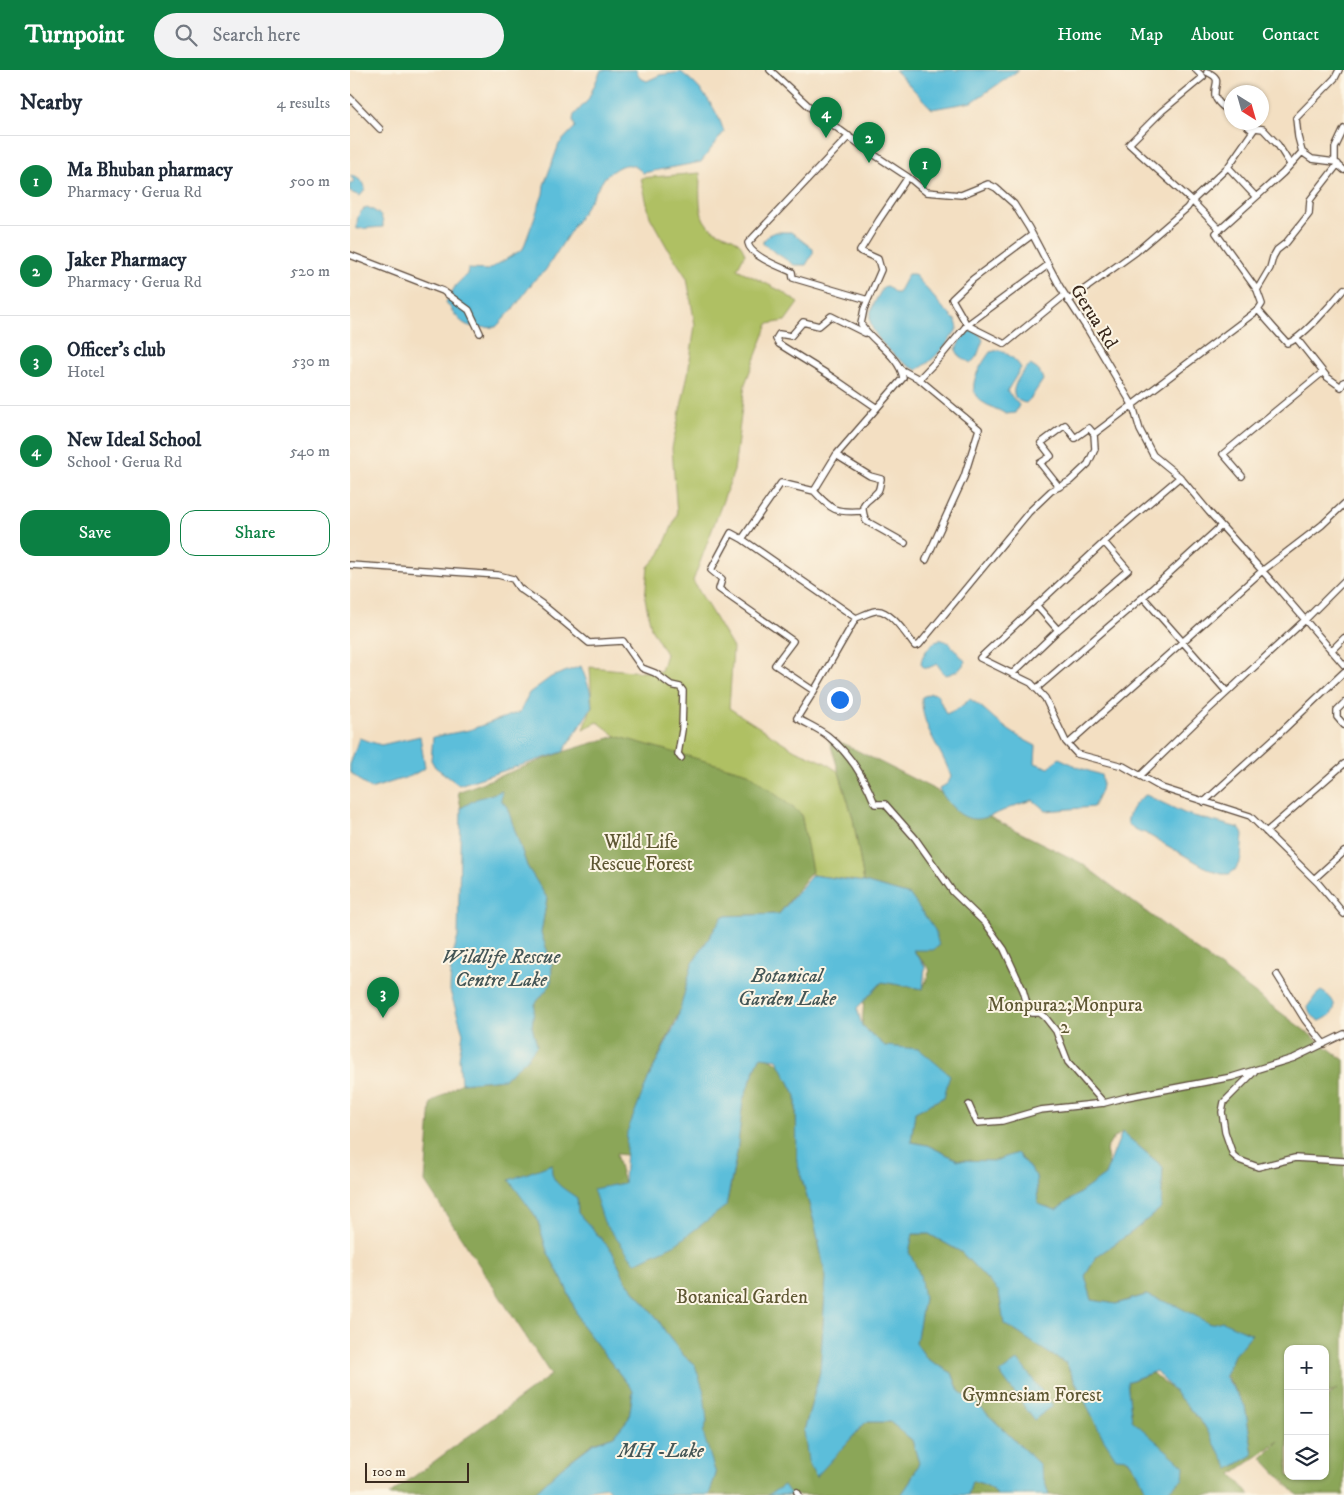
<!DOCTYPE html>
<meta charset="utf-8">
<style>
body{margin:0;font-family:"IM FELL DW Pica",serif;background:#f2f2f3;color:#1f2937}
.controls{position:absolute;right:15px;bottom:15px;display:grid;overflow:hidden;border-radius:10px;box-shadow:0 1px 4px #0004}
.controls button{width:45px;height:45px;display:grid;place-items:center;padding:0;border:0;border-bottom:1px solid #e0e1e3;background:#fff;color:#1f2937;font:25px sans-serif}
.compass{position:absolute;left:874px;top:15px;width:45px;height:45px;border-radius:50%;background:#fff;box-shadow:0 1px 4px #0004;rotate:143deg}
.scale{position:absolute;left:15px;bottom:12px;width:104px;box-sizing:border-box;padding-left:5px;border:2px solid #3b2a1e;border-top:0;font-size:14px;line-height:18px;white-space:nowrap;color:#3b2a1e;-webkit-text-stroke:4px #fcf5e5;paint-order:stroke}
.you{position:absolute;left:489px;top:629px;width:18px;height:18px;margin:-12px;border:4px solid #fff;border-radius:50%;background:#1a73e8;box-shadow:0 0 0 8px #1a73e833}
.badge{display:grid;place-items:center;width:32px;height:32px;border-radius:50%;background:#0b8043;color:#fff;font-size:16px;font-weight:700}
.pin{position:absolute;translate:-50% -41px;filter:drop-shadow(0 1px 2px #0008)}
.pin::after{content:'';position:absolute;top:26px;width:18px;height:15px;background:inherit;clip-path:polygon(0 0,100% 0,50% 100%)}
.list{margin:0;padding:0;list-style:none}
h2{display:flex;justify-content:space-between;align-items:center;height:65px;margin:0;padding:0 20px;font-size:21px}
h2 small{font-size:16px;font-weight:400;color:#747a83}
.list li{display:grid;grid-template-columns:32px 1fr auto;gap:15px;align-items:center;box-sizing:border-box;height:90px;padding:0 20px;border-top:1px solid #e0e1e3}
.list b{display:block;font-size:19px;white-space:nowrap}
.list p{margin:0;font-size:16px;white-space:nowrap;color:#747a83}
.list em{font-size:16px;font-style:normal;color:#747a83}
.actions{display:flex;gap:10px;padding:15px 20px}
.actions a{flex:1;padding:11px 0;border:1px solid #0b8043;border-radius:15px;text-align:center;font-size:18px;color:#0b8043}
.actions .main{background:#0b8043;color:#fff}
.icon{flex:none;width:28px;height:28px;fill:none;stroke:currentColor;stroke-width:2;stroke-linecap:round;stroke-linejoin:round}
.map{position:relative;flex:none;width:994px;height:1425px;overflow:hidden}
header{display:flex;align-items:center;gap:30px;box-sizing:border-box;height:70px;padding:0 25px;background:#0b8043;color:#fff}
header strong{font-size:24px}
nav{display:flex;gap:28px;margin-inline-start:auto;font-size:18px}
.search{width:350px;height:45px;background:#f2f2f3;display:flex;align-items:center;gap:12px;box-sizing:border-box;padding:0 18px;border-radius:28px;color:#747a83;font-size:19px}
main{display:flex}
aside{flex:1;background:#fff}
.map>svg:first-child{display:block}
.green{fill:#afc063;stroke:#757540}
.forest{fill:#8ba659;stroke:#63683c;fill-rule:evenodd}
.water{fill:#5cbeda;stroke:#4c747c}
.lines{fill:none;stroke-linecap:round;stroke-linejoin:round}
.street-casing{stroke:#574537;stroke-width:8}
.street{stroke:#fff;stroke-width:5.5}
.labels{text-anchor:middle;stroke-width:4;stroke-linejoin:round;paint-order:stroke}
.street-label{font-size:19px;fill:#3b2a1e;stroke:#fcf5e5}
.park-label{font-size:19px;fill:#5e5733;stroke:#fcf5e5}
.water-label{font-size:20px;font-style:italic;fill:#455656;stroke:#fcf5e5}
</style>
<header>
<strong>Turnpoint</strong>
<div class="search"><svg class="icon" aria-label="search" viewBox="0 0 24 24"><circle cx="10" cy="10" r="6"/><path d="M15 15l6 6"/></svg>Search here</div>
<nav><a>Home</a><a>Map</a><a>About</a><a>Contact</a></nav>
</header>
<main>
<aside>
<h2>Nearby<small>4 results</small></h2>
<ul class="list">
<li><span class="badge">1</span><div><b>Ma Bhuban pharmacy</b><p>Pharmacy · Gerua Rd</p></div><em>500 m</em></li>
<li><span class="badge">2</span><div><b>Jaker Pharmacy</b><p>Pharmacy · Gerua Rd</p></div><em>520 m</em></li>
<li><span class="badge">3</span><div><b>Officer's club</b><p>Hotel</p></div><em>530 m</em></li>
<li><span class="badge">4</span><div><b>New Ideal School</b><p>School · Gerua Rd</p></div><em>540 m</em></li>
</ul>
<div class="actions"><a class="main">Save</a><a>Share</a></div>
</aside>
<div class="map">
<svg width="994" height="1425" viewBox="0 0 994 1425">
<rect width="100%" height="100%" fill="#fcf5e5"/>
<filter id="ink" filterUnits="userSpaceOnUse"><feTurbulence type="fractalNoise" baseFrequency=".02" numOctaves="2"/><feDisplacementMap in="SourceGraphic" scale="10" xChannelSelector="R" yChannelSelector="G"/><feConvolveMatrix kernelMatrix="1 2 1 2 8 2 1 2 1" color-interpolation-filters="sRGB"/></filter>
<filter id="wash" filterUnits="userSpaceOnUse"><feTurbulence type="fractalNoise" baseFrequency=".0096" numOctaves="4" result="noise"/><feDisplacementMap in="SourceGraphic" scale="20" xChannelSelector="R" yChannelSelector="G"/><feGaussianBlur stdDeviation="1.12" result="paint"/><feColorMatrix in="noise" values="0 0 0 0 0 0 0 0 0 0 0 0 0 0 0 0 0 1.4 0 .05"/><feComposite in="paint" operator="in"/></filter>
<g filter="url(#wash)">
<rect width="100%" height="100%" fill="#f3dfc2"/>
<path class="green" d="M350,103C350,115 348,140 354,150C365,169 388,160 395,184L387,199L433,222L448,233L435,251L418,254L395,314L384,401L343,511L383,578L379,638L445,680L474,692L489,702L503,748L514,812L462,805L451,744L321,685L266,666L248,652L233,659L242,637L240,597L293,602L311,601L316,584L301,558L295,528L298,497L310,484L327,445L322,378L338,304L345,255L337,208L318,179L300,147L291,108Z"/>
<path class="forest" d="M266,666L398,703L451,744L462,801L429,844L373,846L342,894L330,941L298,1009L276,1085L266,1084L274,1113L243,1120L377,1132L387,1083L393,1030L410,987L419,988L430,994L446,1026L447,1092L465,1155L476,1207L470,1302L454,1361L466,1406L516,1352H540L562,1370L569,1393L560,1412L551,1425H359L366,1404L352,1363L357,1351L345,1295L333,1285L318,1266L307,1248L276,1211L262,1181L228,1143L227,1128C214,1119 199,1113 202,1095L160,1110L187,1148L197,1181L215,1215L231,1254L283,1321L279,1348L264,1366L243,1373L211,1398L182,1425H39L201,1305L75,1112L81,1033L111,1013L154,1009L187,975L182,956L185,934L201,914L202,894L191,863L197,828L177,796L157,737L151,730L111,738L108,722L213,682Z
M478,666L731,793L994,990V1425H947L912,1388L929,1371L882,1404L900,1425H808L820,1419L782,1350L777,1312L802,1303L824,1321L857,1359L879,1399L903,1385L895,1336L876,1305L884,1285L900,1266L897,1261L892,1260L873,1252L860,1254L796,1225L765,1234L742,1230L735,1206L747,1186L782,1162L811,1138L813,1097L772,1062L762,1070L756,1080L759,1095L755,1105L706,1140L688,1134L686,1106L667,1083L644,1091L608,1090L577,1075L561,1072L565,1042L594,1027L599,1005L569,980L535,976L512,956L514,931L532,912L573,919L580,900L563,880L560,825L514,812L503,748ZM938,1279H975V1326L987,1319L975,1329V1406H938Z
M562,1164H579L611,1182L649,1222L654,1254L716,1293L733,1329L788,1403L801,1423L807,1425H699L689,1394L630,1337L609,1321L602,1303L577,1289L566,1273L574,1228L559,1182Z
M622,1411C632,1413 642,1416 647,1425H618Z"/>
<path class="water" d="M251,0H286L290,8L297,11L310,5L331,2C351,17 367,38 374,62L351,92L293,103C279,88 268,96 255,107L195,201L186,208L164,238L146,257C116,259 113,257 96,232L106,215L117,204L118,199L138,200L173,179L193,124L194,115L209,74L225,57L223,50L224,45L238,30Z
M545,0H669L622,32L582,39Z
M0,105C9,108 13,111 15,120L10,126L0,122V114L4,111Z
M17,137C27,142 34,145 33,157L7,159C7,148 7,143 17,137Z
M426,162H441L463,179V183L456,195H444L413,174V171L420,164Z
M558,204H564L594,239L606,251L608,258C598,273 584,291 567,300C552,295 517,264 520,246C521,236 529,226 533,217L537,216L545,223H548Z
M620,261C627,261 630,264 633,270L627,286L621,293L610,287L606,280L610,270Z
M649,280C658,284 666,289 671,298L657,321L669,335L665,343L656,344C648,339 639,337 631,331C614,318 631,295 640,282Z
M680,295C688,299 691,302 693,310L681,328L676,333C652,329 669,304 680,295Z
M590,569L599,573L615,591C613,599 603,604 595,605L587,594L578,598L573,597L571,593C572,583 582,573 590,569Z
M231,596L240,620L242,637L213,682L109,715L85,697L81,690L83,667L119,660L170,642L179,623L201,607Z
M581,623L587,624L596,644L609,638L620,629C632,636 641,646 652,655C662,663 674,670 686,676L685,693L699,698L709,688L730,698L751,705C755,717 748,727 743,737L696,741L683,730C638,741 622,772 589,719L598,713L601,707C593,680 570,657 572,627Z
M70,666L75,698L61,706L20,719L0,702V695L9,668L31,675Z
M152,721L151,730L157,737L177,796L197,828L191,863L202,894L201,914L185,934L182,956L187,975L176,990L154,1009L111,1013L109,988L113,963L100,921L101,891L108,867L111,738L126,729Z
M796,725L836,744L889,758L893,764L891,789L885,800L879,804H872L862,801L795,763C788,761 784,759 778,754C776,744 787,729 796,725Z
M462,805L514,812L560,825L585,860L589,876L583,880H563L575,896L573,919L532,912L507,938L512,956L535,976L569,979L600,1005L594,1027L565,1042L561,1072L577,1075L608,1090L644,1091L667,1083L686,1106L688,1134L706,1140L755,1105L772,1062L813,1097L811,1138L782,1162L747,1186L735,1206L742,1230L766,1234L796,1225L827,1236L860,1254L872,1251L902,1264L884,1285L875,1306L895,1336L903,1385L879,1399L854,1355L806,1301L777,1312L782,1350L834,1396L833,1409L820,1419L808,1425L796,1421L788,1403L778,1389L766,1388L753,1368L716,1293C694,1282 675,1266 654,1254L649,1222L611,1182L579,1164H563L559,1182L570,1205L574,1228L566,1273L577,1289L602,1303L609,1321L630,1337L689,1394L699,1425H647C642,1416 632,1413 622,1411L618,1425H551L560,1412L569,1393L562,1370L540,1352H516L466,1407L458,1391L454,1361L470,1302L476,1207L465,1155L447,1092L446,1026L427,989L410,987L393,1030L387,1083L376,1136L326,1174L285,1193L254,1152L243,1119L274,1113L277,1062L298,1009L327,951L342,894L373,846L429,844Z
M971,921C988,930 990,943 970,951C963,947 959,944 958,936L966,925Z
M202,1094C199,1113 214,1118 227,1128L228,1143L262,1181L276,1211L307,1248L318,1266L333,1285L345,1295L354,1322L357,1351L353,1363L366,1404L359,1425H263L256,1417L233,1421L228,1425H182L211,1398L244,1373L264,1366L279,1348L283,1321L231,1254L215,1215L197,1181L187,1148L159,1110Z
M668,1290L703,1336L684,1350L650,1303Z
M434,1415L441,1425H418Z"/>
</g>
<g filter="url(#ink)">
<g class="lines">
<defs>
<path id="street" d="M420,0L464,41L520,82L558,107L576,122L611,125L638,114L646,118L664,134L679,158L710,217L738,260L783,336L790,360L803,385L830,407L859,442L925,515L994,595
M857,2C873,9 864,13 865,25C866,33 876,39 882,43
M0,28L30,59
M994,59L985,78V92L994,100
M903,61L905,58L913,59L928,75L940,94
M499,66L398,173C400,186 430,197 442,202L443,208L518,230
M952,82L962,89L985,92
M878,97L906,127
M558,107L529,150L510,181L528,189L531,200L514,239L511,254C522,272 550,286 553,308L486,385L464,421L431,413L392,469L506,548C512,546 519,542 525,541C539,537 557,566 565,576L569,575L679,442L701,421L720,411L738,394L745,379L744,364L908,240L937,273C950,271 985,230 994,219
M870,160L842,131L878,97L903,61L893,52
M0,185L93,221L119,240L130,263
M698,195L617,255L655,274L715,225
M907,220L920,198L923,187L927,180L936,173L959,144L960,130L988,94
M718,231L786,182L837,138L842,131L779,74L812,41L853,7L846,0
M908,240L912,234L907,220L866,163L933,103L952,82L948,67L946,48L985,8L989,0
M515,263L481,246L469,256L453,252L441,266L429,264L426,269L429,274L482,307L527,338
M947,269L977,307L991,317L994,312
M552,300L569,309L592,285L617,255L602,229L623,209L682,165
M569,309L629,359L614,407L576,490
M486,385L520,406L531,409C530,413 530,418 528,421C517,434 508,430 516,451L555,473
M892,406L873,384L973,302
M830,407L765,462L630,588L681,613L695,628L716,672L727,684L773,696L812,718L900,746L968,813L994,844
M709,417L690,393L701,386L691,373L715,355L725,368L739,358L744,364
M464,421C482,440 484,443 512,441
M392,469L381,463L361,500L372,509L369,519L443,571L425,595L464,621L447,648C457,654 469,659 478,666C499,683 515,709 525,734H535L565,768L603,822L636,854L654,879L673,920L679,941L682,943H690L695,947L706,961L718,992L754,1033
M0,495L148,505L163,509L169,518L192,534L239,573L273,571L292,598L305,603L321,615L330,617L333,621L332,660L328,684L331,688
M793,527L871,456
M708,560L778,500L754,472
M981,581L994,568
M662,604L708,560L686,535
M686,619L793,527L877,622
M464,621L506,548
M994,633L987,640V647L994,655
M718,674L912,501L972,455L994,434
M790,706L857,641L955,550L994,511
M854,732L930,663L994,602
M916,762L994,694
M964,809L994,782
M927,905L955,950L974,974
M904,1002L874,1032L872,1042L875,1062L883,1085L889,1090L908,1097L945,1088L994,1091
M619,1035L627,1053L652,1051L690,1040L754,1033L777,1027L882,1007L944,988L994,964
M447,1422L449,1425"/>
</defs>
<use href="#street" class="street-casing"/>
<use href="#street" class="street"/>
</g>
</g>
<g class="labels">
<g class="street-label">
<text transform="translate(745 246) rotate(58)" y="7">Gerua Rd</text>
</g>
<g class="park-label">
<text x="291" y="778">Wild Life<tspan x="291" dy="22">Rescue Forest</tspan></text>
<text x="715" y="941">Monpura2;Monpura<tspan x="715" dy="22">2</tspan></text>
<text x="392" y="1233">Botanical Garden</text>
<text x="682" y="1331">Gymnesiam Forest</text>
</g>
<g class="water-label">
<text x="151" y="893">Wildlife Rescue<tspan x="151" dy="23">Centre Lake</tspan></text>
<text x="437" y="912">Botanical<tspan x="437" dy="23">Garden Lake</tspan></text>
<text x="311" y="1387">MH -Lake</text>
</g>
</g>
</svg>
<div class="controls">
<button>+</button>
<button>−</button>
<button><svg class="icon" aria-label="layers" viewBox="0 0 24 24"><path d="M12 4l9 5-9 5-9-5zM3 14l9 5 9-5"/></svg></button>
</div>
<svg class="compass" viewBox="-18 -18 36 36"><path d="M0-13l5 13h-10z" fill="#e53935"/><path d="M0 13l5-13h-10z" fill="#747a83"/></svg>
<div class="scale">100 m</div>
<div class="you"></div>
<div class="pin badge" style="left:575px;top:119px">1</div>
<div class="pin badge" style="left:519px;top:93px">2</div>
<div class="pin badge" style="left:33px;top:948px">3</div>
<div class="pin badge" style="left:476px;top:68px">4</div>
</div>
</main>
